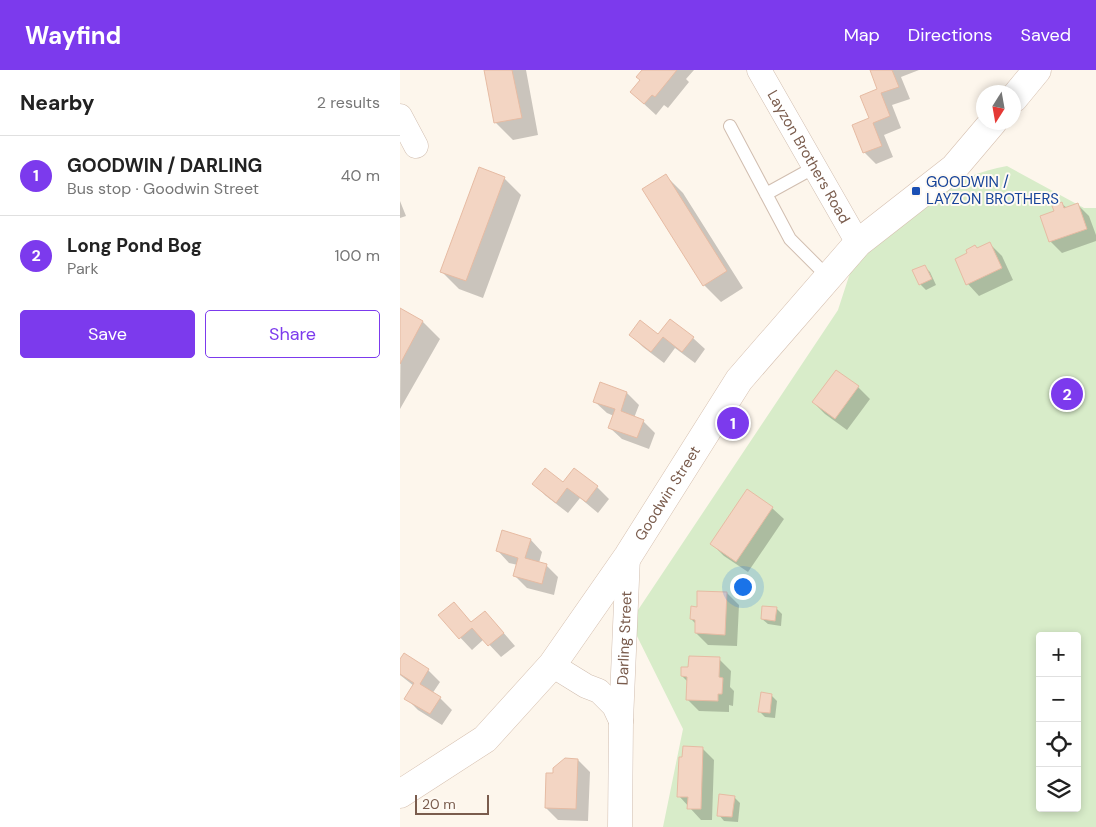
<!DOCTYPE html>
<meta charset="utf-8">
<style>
body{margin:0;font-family:"DM Sans",sans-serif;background:#f6f6f6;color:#222}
.controls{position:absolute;right:15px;bottom:15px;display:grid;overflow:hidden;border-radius:5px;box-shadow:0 2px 8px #0003}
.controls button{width:45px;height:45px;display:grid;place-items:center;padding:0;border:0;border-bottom:1px solid #e0e0e0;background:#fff;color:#222;font:25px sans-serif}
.compass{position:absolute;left:576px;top:15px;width:45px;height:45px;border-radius:50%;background:#fff;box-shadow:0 2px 8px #0003;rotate:191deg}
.scale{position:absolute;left:15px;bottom:12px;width:74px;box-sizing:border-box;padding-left:5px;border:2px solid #7a5c4d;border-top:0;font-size:14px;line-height:18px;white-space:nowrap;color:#7a5c4d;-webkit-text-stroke:4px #fffaf3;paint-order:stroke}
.you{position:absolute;left:342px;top:516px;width:18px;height:18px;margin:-12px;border:4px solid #fff;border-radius:50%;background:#1a73e8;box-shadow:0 0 0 8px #1a73e833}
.badge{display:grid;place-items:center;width:32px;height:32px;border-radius:50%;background:#7c3aed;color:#fff;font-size:16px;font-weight:700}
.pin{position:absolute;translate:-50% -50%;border:2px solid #fff;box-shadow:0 1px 5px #0006}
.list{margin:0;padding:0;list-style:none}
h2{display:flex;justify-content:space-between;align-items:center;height:65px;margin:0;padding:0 20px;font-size:21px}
h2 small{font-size:16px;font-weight:400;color:#767676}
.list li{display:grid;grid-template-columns:32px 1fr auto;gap:15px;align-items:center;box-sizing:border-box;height:80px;padding:0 20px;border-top:1px solid #e0e0e0}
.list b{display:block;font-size:19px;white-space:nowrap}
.list p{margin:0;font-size:16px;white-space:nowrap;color:#767676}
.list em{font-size:16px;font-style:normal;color:#767676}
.actions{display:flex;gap:10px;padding:15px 20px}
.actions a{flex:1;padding:11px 0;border:1px solid #7c3aed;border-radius:5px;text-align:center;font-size:18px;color:#7c3aed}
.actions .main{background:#7c3aed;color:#fff}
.icon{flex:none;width:28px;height:28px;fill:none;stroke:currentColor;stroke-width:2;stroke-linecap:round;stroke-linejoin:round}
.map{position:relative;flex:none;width:696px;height:757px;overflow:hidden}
header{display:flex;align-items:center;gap:30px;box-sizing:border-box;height:70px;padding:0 25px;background:#7c3aed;color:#fff}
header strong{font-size:24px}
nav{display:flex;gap:28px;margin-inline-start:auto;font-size:18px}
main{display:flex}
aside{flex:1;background:#fff}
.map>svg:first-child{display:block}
.green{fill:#d8ecc9;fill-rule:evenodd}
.shadow{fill:#0003}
.building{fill:#f3d5c3;stroke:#e6bba3}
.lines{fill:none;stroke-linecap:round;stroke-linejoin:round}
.service-casing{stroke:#d1beb0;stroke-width:14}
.minor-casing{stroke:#d1beb0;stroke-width:25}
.secondary-casing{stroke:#d6c0b0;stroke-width:29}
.service{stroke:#fff;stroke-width:12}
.minor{stroke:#fff;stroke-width:24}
.secondary{stroke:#fff;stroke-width:28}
.transit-dot{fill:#1a4fb4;stroke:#fffaf3;stroke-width:2}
.labels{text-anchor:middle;stroke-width:4;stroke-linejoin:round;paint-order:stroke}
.street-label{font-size:15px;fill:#7a5c4d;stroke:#fffaf3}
.transit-label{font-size:15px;fill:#164399;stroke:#fffaf3;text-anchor:start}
</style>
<header>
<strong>Wayfind</strong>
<nav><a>Map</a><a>Directions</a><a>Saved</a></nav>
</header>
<main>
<aside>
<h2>Nearby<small>2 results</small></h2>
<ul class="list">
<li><span class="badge">1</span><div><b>GOODWIN / DARLING</b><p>Bus stop · Goodwin Street</p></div><em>40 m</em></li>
<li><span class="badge">2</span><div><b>Long Pond Bog</b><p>Park</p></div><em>100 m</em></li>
</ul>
<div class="actions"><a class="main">Save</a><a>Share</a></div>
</aside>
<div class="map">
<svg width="696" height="757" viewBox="0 0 696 757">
<rect width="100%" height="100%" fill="#fdf6ec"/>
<path class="green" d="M607,96L684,138H696V757H263L283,659L230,552L438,240L462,166C507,139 555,105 607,96ZM640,566H677V738H640Z"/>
<path class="shadow" d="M85,0H126L138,65L113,70L96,53Z
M244,0H294L286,9L289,12L268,38L264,35L256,45L231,22L241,10Z
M471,0H519L501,7L510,29L492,35L501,58L484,65L493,87L476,94L464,82L470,48L479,20Z
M266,106L283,123L343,218L321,232L304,215Z
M104,108L121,125L83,228L59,219L41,201Z
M0,131L6,146L0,148Z
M662,134L667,138L677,134L689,146L696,165V171L662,183L650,171L655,142Z
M590,174L602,186L613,210L579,226L568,214L569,183Z
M524,196L530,202L536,215L526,220L520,214Z
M1,239L23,252L40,269L0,339Z
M231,265L293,268L305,279L295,293L275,278L264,293L243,277Z
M436,301L458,317L470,329L447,360L425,344L413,332Z
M201,314L227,323L239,335L234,348L243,351L255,363L249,379L222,369L210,358L214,346L207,343L195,332Z
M175,399L197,417L209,429L198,443L180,428L168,443L146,426L134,414H163Z
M372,438L384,449L348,502L324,486L312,474Z
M131,470L142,482L139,493L146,495L158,507L154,525L127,518L115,506L118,495L109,493L98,481Z
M327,523L339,535L337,576L308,575L296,563V554L291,549L298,538Z
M54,534L72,553L96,554L115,576L101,587L84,569L72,580L40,546Z
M376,538L382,544L381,556L368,554L362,549Z
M319,589L331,601L330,617L334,621L333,636L329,635V642L299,641L287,629L288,612L282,606L290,599Z
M0,591L28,600L40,612L32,624L40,628L52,640L42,655L18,640L6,628L14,616L0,605Z
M371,625L377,631L375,648L365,647L360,642Z
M302,678L314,690L312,750H301L279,726L283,688Z
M178,690L190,702L188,751L158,750L146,738L154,704Z
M334,727L340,733L338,752L324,751L319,745Z"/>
<path class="building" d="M84,0H112L122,48L94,53Z
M242,0H277L255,27L252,25L244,34L230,22L240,10L236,7Z
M470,0H492L499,17L481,23L490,46L473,53L482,76L463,83L452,55L469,48L460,26L477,19Z
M79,97L105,107L66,211L40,202Z
M266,104L327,201L303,216L242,119Z
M662,132L664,138L678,133L687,159L649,172L640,146L654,141L652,136Z
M590,172L602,198L566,215L555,189L567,183L566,180L575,175L577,178Z
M525,195L532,209L519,215L512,200Z
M0,238L23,251L0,294Z
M270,249L294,267L282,282L263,267L251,282L229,265L240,250L258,264Z
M436,300L459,316L435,349L412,332Z
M200,312L227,322L221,341L244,350L237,368L208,358L215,339L193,332Z
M145,398L163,412L174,398L198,416L186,432L167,418L156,433L132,414Z
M347,419L373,437L336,492L310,474Z
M102,460L131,469L125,488L147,494L142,514L113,506L118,488L96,481Z
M297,521L327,522L325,565L295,563V550L290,549L291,536L297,537Z
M54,532L71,552L85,541L104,563L88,576L72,558L59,569L38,545Z
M362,536L377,537L375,551L361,549Z
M4,583L29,599L20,614L41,627L30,644L4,629L14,613L0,604V589Z
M289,586L320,587L319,607L323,608L322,624H318V631L286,630L287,607L281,606V597H288Z
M361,622L372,624L370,643L358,642Z
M283,676L303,677L301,739H287L288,727H277L279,687H282Z
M165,688L178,689L176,739L145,738L146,703H153V698Z
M319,724L335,726L332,747L317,746Z"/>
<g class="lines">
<defs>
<path id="service" d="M330,56L390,169L428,207
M366,124L415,97"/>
<g id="minor">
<path id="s1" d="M359,0L458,173"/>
<path d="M0,46L16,76"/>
<path d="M152,595L186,616L199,621L214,636L221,651"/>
<path id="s2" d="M220,757L221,651L228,486"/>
</g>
<g id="secondary">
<path d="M614,28L637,0"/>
<path id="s3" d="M0,724L85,669L152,595L228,486L339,310L458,173L554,98L593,52"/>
</g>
</defs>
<use href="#service" class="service-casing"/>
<use href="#minor" class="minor-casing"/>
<use href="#secondary" class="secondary-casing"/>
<use href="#service" class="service"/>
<use href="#minor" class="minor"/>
<use href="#secondary" class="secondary"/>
</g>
<rect class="transit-dot" x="511" y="116" width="10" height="10" rx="2.5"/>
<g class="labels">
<g class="street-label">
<text dy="5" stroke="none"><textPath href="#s1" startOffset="100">Layzon Brothers Road</textPath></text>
<text dy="5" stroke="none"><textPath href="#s3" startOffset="408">Goodwin Street</textPath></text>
<text dy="5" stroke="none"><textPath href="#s2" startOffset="189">Darling Street</textPath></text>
</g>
<g class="transit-label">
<text x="526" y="117">GOODWIN /<tspan x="526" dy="17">LAYZON BROTHERS</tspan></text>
</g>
</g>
</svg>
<div class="controls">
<button>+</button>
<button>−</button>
<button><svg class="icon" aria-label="locate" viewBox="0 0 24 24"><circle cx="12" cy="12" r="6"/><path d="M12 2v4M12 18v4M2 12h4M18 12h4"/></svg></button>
<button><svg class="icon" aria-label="layers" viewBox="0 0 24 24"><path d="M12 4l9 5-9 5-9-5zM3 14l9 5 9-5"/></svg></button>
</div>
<svg class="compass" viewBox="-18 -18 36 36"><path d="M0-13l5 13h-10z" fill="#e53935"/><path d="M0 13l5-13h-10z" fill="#767676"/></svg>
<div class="scale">20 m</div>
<div class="you"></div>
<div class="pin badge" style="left:333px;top:353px">1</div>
<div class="pin badge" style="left:667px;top:324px">2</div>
</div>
</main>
